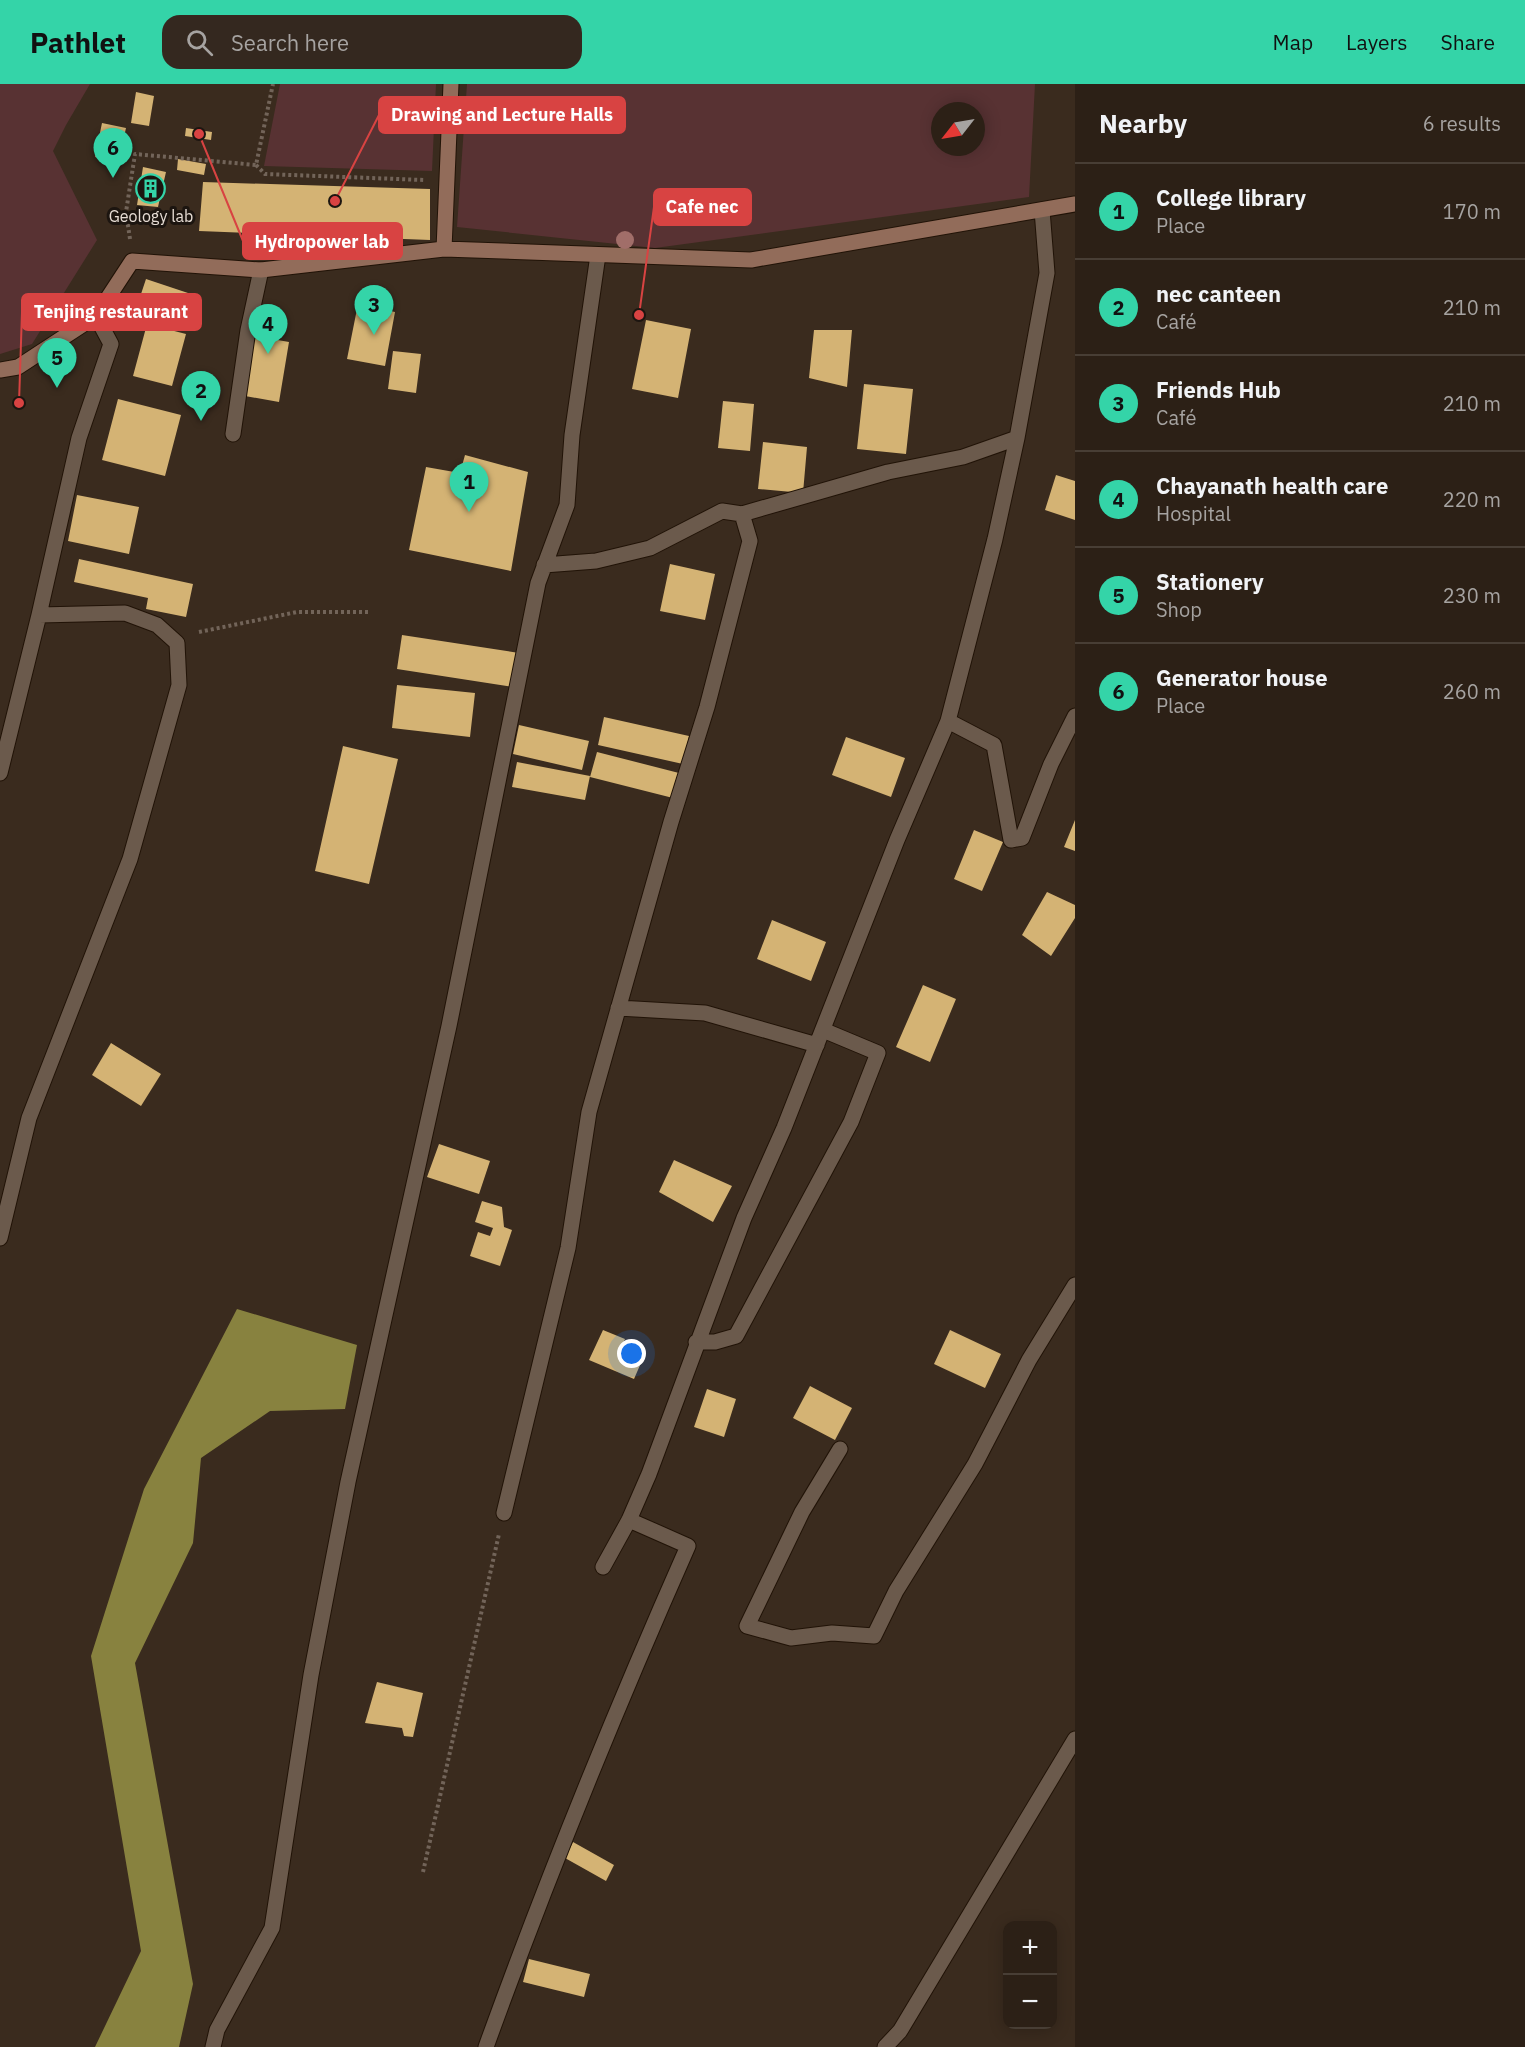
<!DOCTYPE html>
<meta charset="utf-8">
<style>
body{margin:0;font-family:"IBM Plex Sans",sans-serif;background:#34281f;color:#f1f3f6}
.controls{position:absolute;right:18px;bottom:18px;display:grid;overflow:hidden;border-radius:12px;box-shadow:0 3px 15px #0003}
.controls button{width:54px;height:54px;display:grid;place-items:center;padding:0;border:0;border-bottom:2px solid #483e35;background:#2c2016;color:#f1f3f6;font:30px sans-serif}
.compass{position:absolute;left:931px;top:18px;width:54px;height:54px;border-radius:50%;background:#2c2016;box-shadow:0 3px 15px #0003;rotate:239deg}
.you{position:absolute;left:632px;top:1270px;width:21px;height:21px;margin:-15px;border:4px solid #fff;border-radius:50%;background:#1a73e8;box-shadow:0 0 0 9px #1a73e833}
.badge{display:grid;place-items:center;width:39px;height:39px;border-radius:50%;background:#34d4a8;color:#111;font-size:20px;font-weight:700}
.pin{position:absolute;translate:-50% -50px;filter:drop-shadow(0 2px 3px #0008)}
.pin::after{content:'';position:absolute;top:32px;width:21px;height:18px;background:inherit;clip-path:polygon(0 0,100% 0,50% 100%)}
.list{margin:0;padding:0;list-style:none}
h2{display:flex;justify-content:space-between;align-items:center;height:78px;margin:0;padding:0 24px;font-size:26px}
h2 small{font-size:20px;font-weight:400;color:#a6a3a1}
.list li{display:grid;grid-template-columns:39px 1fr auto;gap:18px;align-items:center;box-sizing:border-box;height:96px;padding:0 24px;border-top:2px solid #483e35}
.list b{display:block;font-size:22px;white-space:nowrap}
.list p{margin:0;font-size:20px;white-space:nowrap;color:#a6a3a1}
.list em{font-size:20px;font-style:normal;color:#a6a3a1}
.icon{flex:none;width:33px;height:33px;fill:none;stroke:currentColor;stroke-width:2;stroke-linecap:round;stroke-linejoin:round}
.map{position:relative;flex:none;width:1075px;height:1963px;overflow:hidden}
header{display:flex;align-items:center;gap:36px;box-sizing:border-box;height:84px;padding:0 30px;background:#34d4a8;color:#111}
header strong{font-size:28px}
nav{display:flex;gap:33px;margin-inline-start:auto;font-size:21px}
.search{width:420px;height:54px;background:#34281f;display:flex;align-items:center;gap:15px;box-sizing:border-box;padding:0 21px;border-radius:18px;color:#a6a3a1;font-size:22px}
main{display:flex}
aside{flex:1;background:#2c2016}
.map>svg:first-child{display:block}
.green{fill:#583233;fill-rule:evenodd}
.water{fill:#88823f}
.building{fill:#d4b374}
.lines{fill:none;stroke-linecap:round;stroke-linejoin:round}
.street-casing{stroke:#211307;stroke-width:17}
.secondary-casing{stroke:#211307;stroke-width:17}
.path{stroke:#726459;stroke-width:4;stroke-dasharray:3 3;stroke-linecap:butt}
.street{stroke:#6b5a4c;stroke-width:15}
.secondary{stroke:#926c5a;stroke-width:15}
.tree{fill:#a16e69}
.labels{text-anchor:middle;stroke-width:6;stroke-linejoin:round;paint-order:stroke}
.poi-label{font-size:16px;fill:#e6dcd4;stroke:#1c1510}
.leader{fill:none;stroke:#d84342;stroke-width:2}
.callout-dot{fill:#d84342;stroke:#1c1510;stroke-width:2}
.callout{fill:#d84342;stroke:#d84342;stroke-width:2}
.callout-label{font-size:18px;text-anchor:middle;font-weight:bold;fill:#fff}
</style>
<header>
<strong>Pathlet</strong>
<div class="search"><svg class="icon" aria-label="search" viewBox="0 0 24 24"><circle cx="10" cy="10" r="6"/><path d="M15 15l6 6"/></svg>Search here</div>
<nav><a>Map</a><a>Layers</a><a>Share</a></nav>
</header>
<main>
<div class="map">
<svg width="1075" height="1963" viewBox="0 0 1075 1963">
<rect width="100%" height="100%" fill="#3a2b1e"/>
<path class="green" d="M0,0H90L66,41L53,67L97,156L32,260L0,270Z
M280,0H436L432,87L264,82Z
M467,0H1035L1029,113L655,164L457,143ZM940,27H976V63H940Z"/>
<path class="water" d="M237,1225L357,1261L345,1325L270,1327L201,1374L193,1459L135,1579L193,1900L179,1963H95L141,1867L91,1572L144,1405Z"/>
<path class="building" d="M136,8L154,12L149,42L131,39Z
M102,39L126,44L118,79L95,73Z
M186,44L212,48L211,56L185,52Z
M178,75L206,80L204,91L177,86Z
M143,83L166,88L158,123L137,121Z
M203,98L430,105V156L199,147Z
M146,195L197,212L185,245L135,228Z
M358,220L395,228L385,282L347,275Z
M646,236L691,245L678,314L632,305Z
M147,240L186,250L172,302L133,292Z
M814,246H852L847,303L809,294Z
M255,252L289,258L279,318L245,312Z
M393,267L421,270L416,309L388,305Z
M864,300L913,305L906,370L857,365Z
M118,315L181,331L165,392L102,376Z
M723,317L754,320L750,367L718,364Z
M763,358L807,363L803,409L758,405Z
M465,371L528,388L511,487L409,466L426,383L460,389Z
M1056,391L1075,397V436L1045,426Z
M77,411L139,423L129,470L68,457Z
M79,475L193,500L186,533L146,525L148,514L74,498Z
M670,480L715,490L705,536L660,527Z
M402,551L519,569L514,603L397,585Z
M397,601L475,609L470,653L392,644Z
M604,633L689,652L683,680L598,661Z
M519,641L589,657L582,686L513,670Z
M846,653L905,674L891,713L832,691Z
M343,662L398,675L369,800L315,787Z
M597,668L679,689L673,714L590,693Z
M517,678L590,692L585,716L512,703Z
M1075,736V767L1064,763Z
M974,746L1003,758L982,807L954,795Z
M1047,808L1075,821V834L1051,872L1022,851Z
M772,836L826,858L811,897L757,875Z
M923,901L956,915L930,978L896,963Z
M111,959L161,990L141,1022L92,991Z
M439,1060L490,1077L479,1110L427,1093Z
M674,1076L732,1102L713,1138L659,1108Z
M482,1117L502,1123L504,1143L512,1146L500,1182L470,1172L478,1148L490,1152L493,1144L475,1138Z
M603,1246L625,1255L622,1262L644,1272L634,1295L589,1276Z
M950,1246L1001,1270L985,1304L934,1280Z
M810,1302L852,1324L835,1356L793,1334Z
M707,1305L736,1315L724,1353L694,1343Z
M377,1598L423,1609L413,1653L404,1652L402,1644L365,1639Z
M573,1758L614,1781L606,1797L565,1774Z
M529,1875L590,1890L584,1913L523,1898Z"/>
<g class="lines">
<defs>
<path id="street" d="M233,350L248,246L261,186
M742,430L888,388L963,373L1017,354
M948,637L994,661L1011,756L1022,754L1051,680L1075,632
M0,689L39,531L79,354L111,260L96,232
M618,924L705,929L817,961
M0,1154L29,1034L130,775L179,601L177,559L157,541L125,529L39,531
M696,1258H715L736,1252L851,1038L878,969L823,946
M840,1365L802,1428L747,1542L791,1554L832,1549L874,1552L896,1507L975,1380L1029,1276L1075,1201
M504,1429L568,1164L589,1028L671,738L707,623L750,457L742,430L722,427L650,464L596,477L544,481
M603,1483L629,1436L649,1390L744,1134L784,1044L897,756L948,637L995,455L1017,354L1047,189L1042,126
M213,1963L217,1946L272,1844L311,1591L348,1398L449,942L538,499L567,421L572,351L598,171
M486,1963C547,1794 615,1627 688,1462L629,1436
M885,1963L900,1947L1075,1655"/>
<path id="secondary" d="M444,165L451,0
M0,286L18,283L96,232L132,177L261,186L444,165L751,176L1075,120"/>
</defs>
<use href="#street" class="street-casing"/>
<use href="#secondary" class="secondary-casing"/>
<path class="path" d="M256,81L265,90L424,96
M130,155L126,128L135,70L256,81L273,0
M199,548L297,528H370
M423,1788L499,1450"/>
<use href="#street" class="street"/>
<use href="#secondary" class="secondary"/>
</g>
<circle class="tree" cx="625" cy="156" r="9"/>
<defs>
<symbol id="building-ring" viewBox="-11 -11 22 22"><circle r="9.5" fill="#1c1510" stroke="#34d4a8" stroke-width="1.5"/><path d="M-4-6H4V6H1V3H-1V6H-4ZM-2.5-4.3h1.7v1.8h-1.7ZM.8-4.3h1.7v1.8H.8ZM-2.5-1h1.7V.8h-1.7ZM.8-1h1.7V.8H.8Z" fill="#34d4a8"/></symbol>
</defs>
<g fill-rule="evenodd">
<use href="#building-ring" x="134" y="88" width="33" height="33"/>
</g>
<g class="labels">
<g class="poi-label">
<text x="151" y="138">Geology lab</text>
</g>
</g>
<path class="leader" d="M335 117L379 31M639 231L654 123M199 50L243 157M19 319L22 228"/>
<g class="callout-dot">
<circle cx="335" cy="117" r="6"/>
<circle cx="639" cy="231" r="6"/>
<circle cx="199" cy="50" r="6"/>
<circle cx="19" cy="319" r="6"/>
</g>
<g class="callout">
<rect x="379" y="13" width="246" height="36" rx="6"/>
<rect x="654" y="105" width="97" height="36" rx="6"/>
<rect x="243" y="139" width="159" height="36" rx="6"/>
<rect x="22" y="210" width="179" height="36" rx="6"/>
</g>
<g class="callout-label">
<text x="502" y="37">Drawing and Lecture Halls</text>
<text x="702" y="129">Cafe nec</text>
<text x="322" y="164">Hydropower lab</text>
<text x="111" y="234">Tenjing restaurant</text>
</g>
</svg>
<div class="controls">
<button>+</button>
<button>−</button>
</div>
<svg class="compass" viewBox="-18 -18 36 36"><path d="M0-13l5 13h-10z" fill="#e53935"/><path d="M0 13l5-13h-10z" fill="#a6a3a1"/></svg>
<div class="you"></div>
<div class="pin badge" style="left:469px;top:428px">1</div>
<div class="pin badge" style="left:201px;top:337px">2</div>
<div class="pin badge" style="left:374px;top:251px">3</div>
<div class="pin badge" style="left:268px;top:270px">4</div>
<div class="pin badge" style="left:57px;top:304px">5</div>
<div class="pin badge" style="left:113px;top:94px">6</div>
</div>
<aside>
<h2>Nearby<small>6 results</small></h2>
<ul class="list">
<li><span class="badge">1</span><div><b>College library</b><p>Place</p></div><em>170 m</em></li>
<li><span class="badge">2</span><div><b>nec canteen</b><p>Café</p></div><em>210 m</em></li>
<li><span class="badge">3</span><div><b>Friends Hub</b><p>Café</p></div><em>210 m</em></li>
<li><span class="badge">4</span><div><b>Chayanath health care</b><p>Hospital</p></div><em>220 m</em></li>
<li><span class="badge">5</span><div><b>Stationery</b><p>Shop</p></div><em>230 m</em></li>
<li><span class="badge">6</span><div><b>Generator house</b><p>Place</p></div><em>260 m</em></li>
</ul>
</aside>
</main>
